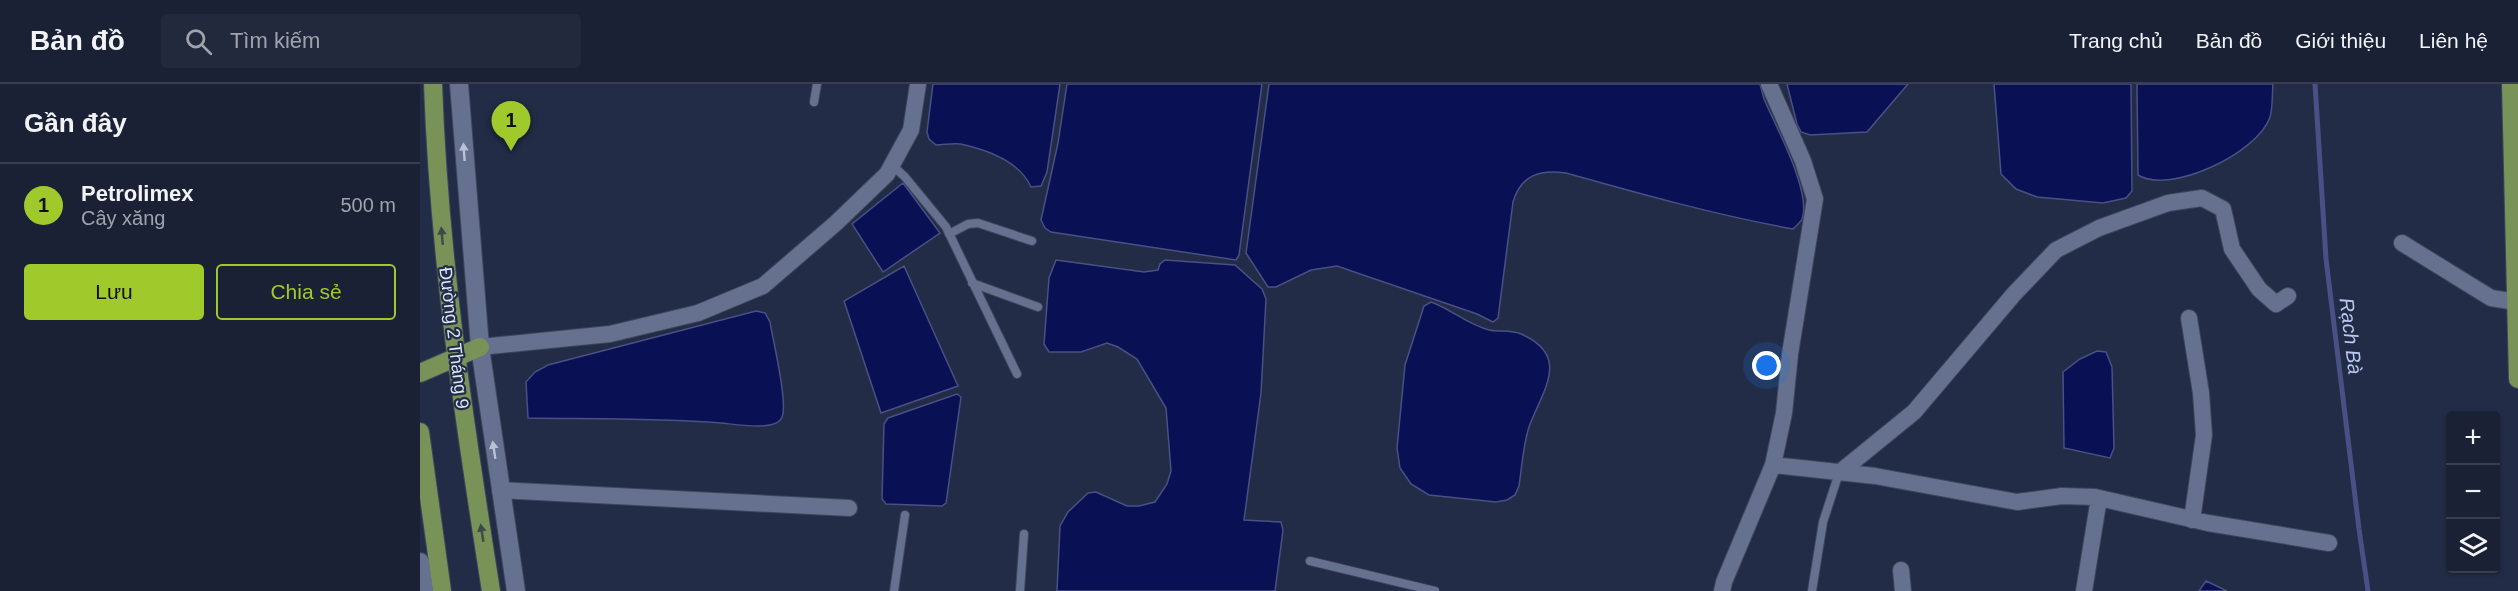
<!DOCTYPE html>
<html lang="vi">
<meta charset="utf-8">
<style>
body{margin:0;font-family:Arial,sans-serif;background:#23293c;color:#f1f3f6}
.controls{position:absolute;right:18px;bottom:18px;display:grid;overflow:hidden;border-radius:6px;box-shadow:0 2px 4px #0004}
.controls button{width:54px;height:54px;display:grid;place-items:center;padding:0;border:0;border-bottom:2px solid #383e4f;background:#1a2134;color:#f1f3f6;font:30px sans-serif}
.you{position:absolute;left:1347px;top:282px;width:21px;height:21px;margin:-15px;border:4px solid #fff;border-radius:50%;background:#1a73e8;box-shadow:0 0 0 9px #1a73e833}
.badge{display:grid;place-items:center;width:39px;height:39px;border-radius:50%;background:#a0c92b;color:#111;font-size:20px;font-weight:700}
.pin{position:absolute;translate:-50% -50px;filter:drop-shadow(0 2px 3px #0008)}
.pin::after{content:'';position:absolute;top:32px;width:21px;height:18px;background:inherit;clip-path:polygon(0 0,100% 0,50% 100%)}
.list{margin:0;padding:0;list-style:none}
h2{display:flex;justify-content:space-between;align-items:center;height:78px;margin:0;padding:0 24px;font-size:26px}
h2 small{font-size:20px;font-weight:400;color:#9fa3ac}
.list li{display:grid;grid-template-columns:39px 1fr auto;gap:18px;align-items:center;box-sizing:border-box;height:84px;padding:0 24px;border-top:2px solid #383e4f}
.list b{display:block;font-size:22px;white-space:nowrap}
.list p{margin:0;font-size:20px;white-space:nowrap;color:#9fa3ac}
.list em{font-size:20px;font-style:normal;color:#9fa3ac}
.actions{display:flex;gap:12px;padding:18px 24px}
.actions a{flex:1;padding:14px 0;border:2px solid #a0c92b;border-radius:6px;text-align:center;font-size:21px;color:#a0c92b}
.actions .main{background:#a0c92b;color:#111}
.icon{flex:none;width:33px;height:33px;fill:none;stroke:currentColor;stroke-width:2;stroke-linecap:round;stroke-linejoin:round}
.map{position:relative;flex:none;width:2098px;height:507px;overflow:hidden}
header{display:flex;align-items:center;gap:36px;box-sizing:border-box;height:84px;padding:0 30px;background:#1a2134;border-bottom:2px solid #383e4f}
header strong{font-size:28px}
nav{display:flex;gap:33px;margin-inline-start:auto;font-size:21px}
.search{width:420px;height:54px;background:#23293c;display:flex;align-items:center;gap:15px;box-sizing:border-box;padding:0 21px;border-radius:6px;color:#9fa3ac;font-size:22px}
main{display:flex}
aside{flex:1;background:#1a2134}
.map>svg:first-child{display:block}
.water{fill:#091154;stroke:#495085;stroke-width:1.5}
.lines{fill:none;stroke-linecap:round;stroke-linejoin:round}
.stream{stroke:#495085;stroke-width:5}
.lane-casing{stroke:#3e465c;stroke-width:10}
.street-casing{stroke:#3e465c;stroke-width:18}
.secondary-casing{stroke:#3e465c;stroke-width:20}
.primary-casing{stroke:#3e465c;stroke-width:20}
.lane{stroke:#65718f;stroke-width:8}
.street{stroke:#65718f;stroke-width:16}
.secondary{stroke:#65718f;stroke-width:18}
.primary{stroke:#799257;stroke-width:18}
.oneway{fill:#b9c2d7}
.oneway2{fill:#3d4b4b}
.labels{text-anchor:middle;stroke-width:4.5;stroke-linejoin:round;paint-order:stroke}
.street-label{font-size:18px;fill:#dde4f6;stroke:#232c46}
.water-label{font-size:20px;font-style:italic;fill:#b8c8f0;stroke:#232c46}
</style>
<header>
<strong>Bản đồ</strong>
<div class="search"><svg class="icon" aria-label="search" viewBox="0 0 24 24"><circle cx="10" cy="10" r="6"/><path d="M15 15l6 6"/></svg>Tìm kiếm</div>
<nav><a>Trang chủ</a><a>Bản đồ</a><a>Giới thiệu</a><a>Liên hệ</a></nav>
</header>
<main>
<aside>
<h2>Gần đây<small></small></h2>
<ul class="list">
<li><span class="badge">1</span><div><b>Petrolimex</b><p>Cây xăng</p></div><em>500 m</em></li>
</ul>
<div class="actions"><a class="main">Lưu</a><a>Chia sẻ</a></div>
</aside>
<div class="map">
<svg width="2098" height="507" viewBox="0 0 2098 507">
<rect width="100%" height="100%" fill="#232c46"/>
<path class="water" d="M513,0H640L627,88L621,102L611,103C600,78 570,67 545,61C536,58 525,61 516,61L509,55L507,48Z
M647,0H842L819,171L816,176L631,148L625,144L621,136L638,59Z
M849,0H1340L1344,15C1355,41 1392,108 1382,135C1380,139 1376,142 1373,145C1296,131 1221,110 1146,89C1120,85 1101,91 1093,118L1078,234L1073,238L1057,230L917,182L891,186L856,203H848L826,169Z
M1367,0H1488L1447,48L1390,51L1381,48L1377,40Z
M1574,0H1711L1712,107L1706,114L1683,119L1617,113L1596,105L1581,90Z
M1717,0H1853C1852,10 1853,23 1850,33C1838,69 1750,111 1718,91Z
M483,99L520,149L463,188L432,140Z
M636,176L724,188L738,186L740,180L745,176L815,181L842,205L846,215L841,309L824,436L861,438L863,446L855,507H637L640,442L648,428L668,409L676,408L707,422H719L735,418L747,400L751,387L746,324L717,275L698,263L687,259L661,268H629L624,260L629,194Z
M484,182L538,302L461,329L424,217Z
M1011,218C1031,225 1048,241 1069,246C1079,248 1091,246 1101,250C1152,272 1122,307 1109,343C1103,361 1102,383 1099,402L1095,411L1087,416L1076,418L1009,411L991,400L980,384L977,364L985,281L1004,222Z
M336,227L345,229L350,238C353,257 368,318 362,333C357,348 314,340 301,339C237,334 172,335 108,334L106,298L115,288L128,281Z
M1677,267L1686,268L1692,283L1694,364L1690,374L1644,364L1643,288L1660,275Z
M537,310L541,313L526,419L522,422L466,420L462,415L464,340L468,334Z
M1786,497L1807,507H1779Z"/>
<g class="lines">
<path class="stream" d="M1895,0L1906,175L1939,445L1948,507"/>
<defs>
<path id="lane" d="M394,18L397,0
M472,81L485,93L526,143L597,290
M529,150L548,140L558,139L612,157
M552,199L618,223
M890,477L1015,507
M474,507L485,431
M600,507L604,450
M1392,507L1403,438L1419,389"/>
<path id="street" d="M1982,159L2071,214L2096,218
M1769,234L1781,309L1784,351L1772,436
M60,263L190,250L278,229L343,202L416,139L467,90L491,46L498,0
M1353,381L1455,392L1597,418L1642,412L1675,413L1788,439L1909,459
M1419,389L1494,328L1594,210L1636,166L1679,144L1748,119L1782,114L1803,125L1812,165L1839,205L1856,220L1868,212
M80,406L429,424
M1481,486L1483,507
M1302,507L1304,498L1353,381L1364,329L1370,270L1395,115L1383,77L1349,0
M1664,507L1679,414"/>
<path id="secondary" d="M39,0L60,263L96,507
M0,478L4,507"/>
<path id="primary" d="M13,0C19,173 44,336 71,507
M2091,0L2098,295
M0,289L60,263
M0,348L22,507"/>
</defs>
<use href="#lane" class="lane-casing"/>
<use href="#street" class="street-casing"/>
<use href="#secondary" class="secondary-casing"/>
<use href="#primary" class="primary-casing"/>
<use href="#lane" class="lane"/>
<use href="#street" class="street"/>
<use href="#secondary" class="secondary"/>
<use href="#primary" class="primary"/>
</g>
<defs><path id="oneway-solid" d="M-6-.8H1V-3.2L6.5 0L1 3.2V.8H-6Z" transform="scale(1.5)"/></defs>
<g class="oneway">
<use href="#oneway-solid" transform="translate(44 68) rotate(-94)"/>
<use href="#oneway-solid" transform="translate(74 366) rotate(-99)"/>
</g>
<g class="oneway2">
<use href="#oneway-solid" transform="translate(22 152) rotate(-95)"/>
<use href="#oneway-solid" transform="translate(62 449) rotate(-99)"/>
</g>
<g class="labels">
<g class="street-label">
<text transform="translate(34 254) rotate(83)" y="6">Đường 2 Tháng 9</text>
</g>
<g class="water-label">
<text transform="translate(1931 252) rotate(83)" y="7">Rạch Bà</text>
</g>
</g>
</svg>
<div class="controls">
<button>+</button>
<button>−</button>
<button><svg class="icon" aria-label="layers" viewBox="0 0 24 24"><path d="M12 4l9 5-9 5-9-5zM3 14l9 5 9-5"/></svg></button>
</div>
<div class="you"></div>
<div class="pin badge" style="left:91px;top:67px">1</div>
</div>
</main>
